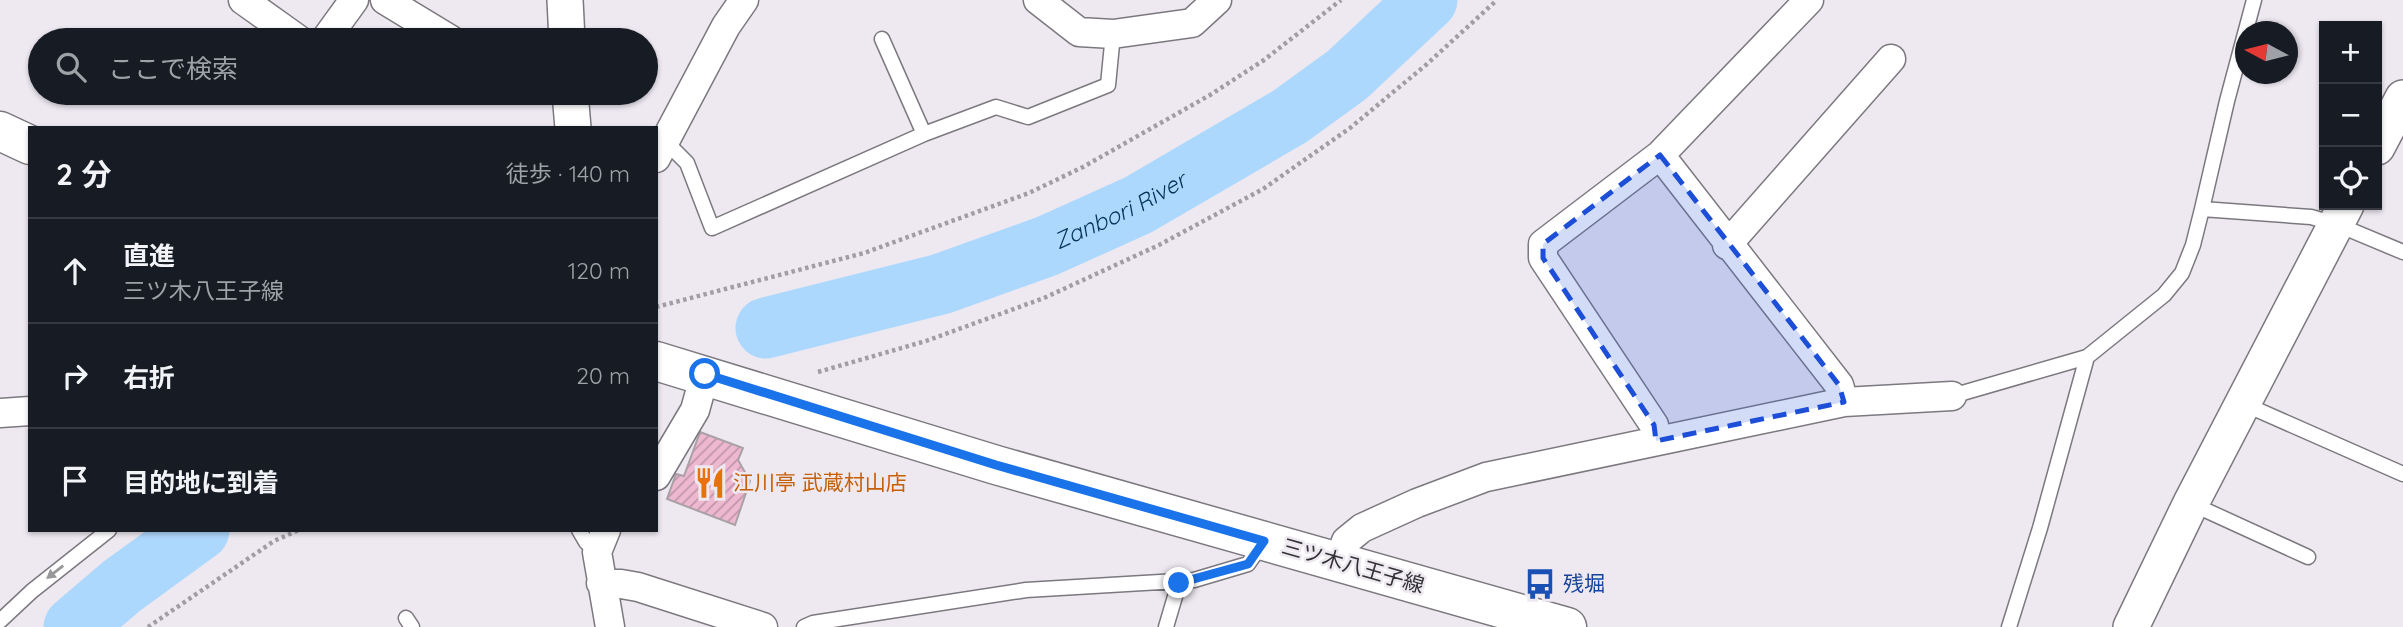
<!DOCTYPE html>
<html lang="ja">
<meta charset="utf-8">
<style>
body{margin:0;font-family:Quicksand,"Noto Sans JP",sans-serif;background:#242831;color:#f1f3f6}
.controls{position:absolute;right:21px;top:21px;display:grid;overflow:hidden;border-radius:0px;box-shadow:0 2px 5px #0004}
.controls button{width:63px;height:63px;display:grid;place-items:center;padding:0;border:0;border-bottom:2px solid #363941;background:#171b24;color:#f1f3f6;font:35px sans-serif}
.compass{position:absolute;left:2235px;top:21px;width:63px;height:63px;border-radius:50%;background:#171b24;box-shadow:0 2px 5px #0004;rotate:277deg}
.stop{position:absolute;width:21px;height:21px;margin:-16px;border:5px solid #1a73e8;border-radius:50%;background:#fff}
.stop.end{background:#1a73e8;border-color:#fff;box-shadow:0 2px 7px #0008}
.list{margin:0;padding:0;list-style:none}
h2{display:flex;justify-content:space-between;align-items:center;height:91px;margin:0;padding:0 28px;font-size:30px}
h2 small{font-size:23px;font-weight:400;color:#9ea1a6}
.list li{display:grid;grid-template-columns:46px 1fr auto;gap:21px;align-items:center;box-sizing:border-box;height:105px;padding:0 28px;border-top:2px solid #363941}
.list b{display:block;font-size:26px;white-space:nowrap}
.list p{margin:0;font-size:23px;white-space:nowrap;color:#9ea1a6}
.list em{font-size:23px;font-style:normal;color:#9ea1a6}
.icon{flex:none;width:38px;height:38px;fill:none;stroke:currentColor;stroke-width:2;stroke-linecap:round;stroke-linejoin:round}
.map{position:relative;flex:none;width:2403px;height:627px;overflow:hidden}
.search{position:absolute;background:#171b24;box-shadow:0 2px 5px #0004;left:28px;top:28px;width:630px;height:77px;display:flex;align-items:center;gap:18px;box-sizing:border-box;padding:0 24px;border-radius:38px;color:#9ea1a6;font-size:26px}
.panel{position:absolute;background:#171b24;box-shadow:0 2px 5px #0004;left:28px;top:126px;width:630px;height:406px;border-radius:0px}
.map>svg:first-child{display:block}
.lines{fill:none;stroke-linecap:round;stroke-linejoin:round}
.river{stroke:#add8fd;stroke-width:61}
.building{fill:url(#building-hatch);stroke:#aaa1a5;stroke-width:2}
.service-casing{stroke:#7c787f;stroke-width:17}
.minor-casing{stroke:#7c787f;stroke-width:31}
.tertiary-casing{stroke:#7c787f;stroke-width:38}
.secondary-casing{stroke:#7c787f;stroke-width:41}
.path{stroke:#a09da3;stroke-width:4.5;stroke-dasharray:3.5 3.5;stroke-linecap:butt}
.service{stroke:#fff;stroke-width:14}
.minor{stroke:#fff;stroke-width:28}
.tertiary{stroke:#fff;stroke-width:35}
.secondary{stroke:#fff;stroke-width:38}
.oneway{fill:#98989a}
.route{stroke:#1a73e8;stroke-width:9}
.marked{fill:#1d4ed8;fill-opacity:0.2;stroke:#1d4ed8;stroke-width:5;stroke-dasharray:14 9;stroke-linejoin:round}
.labels{text-anchor:middle;stroke-width:5;stroke-linejoin:round;paint-order:stroke}
.food-label{font-size:21px;fill:#c56008;stroke:#eee9f1;text-anchor:start}
.street-label{font-size:21px;fill:#323134;stroke:#eee9f1}
.transit-label{font-size:21px;fill:#164399;stroke:#eee9f1;text-anchor:start}
.water-label{font-size:23px;font-style:italic;fill:#023558;stroke:#eee9f1}
</style>
<div class="map">
<svg width="2403" height="627" viewBox="0 0 2403 627">
<defs>
<pattern id="building-hatch" width="6" height="6" patternUnits="userSpaceOnUse" patternTransform="scale(1.75)"><rect width="6" height="6" fill="#edb8d0"/><path d="M-1 1l2-2M0 6l6-6M5 7l2-2" fill="none" stroke="#c196aa"/></pattern>
</defs>
<rect width="100%" height="100%" fill="#eee9f1"/>
<g class="lines">
<g class="river">
<path id="s1" d="M766,328L941,284L1047,246L1138,205L1289,117L1347,75L1427,0"/>
<path d="M74,627L122,586L199,530"/>
</g>
</g>
<path class="building" d="M700,432L743,448L738,460L750,481L735,525L667,499L676,474L684,476Z"/>
<g class="lines">
<defs>
<path id="service" d="M882,39L924,134
M666,142L687,163L712,228L924,134L996,107L1028,117L1108,85L1113,34
M2202,209L2311,217L2336,224L2403,252
M1952,396L2087,357L2164,295L2182,273L2193,245L2202,209L2227,101L2254,0
M2244,404L2403,474
M2192,504L2308,557
M579,530L586,542L597,552
M406,618L412,627
M0,621L32,591L109,530
M804,627L813,623L1026,590L1194,580L1248,564L1262,544
M1166,627L1179,583
M2009,627L2040,528L2087,357"/>
<path id="minor" d="M243,0L299,40
M385,0L451,40
M1038,0L1079,32L1113,34L1192,23L1217,0
M325,40L354,0
M1660,155L1809,0
M656,158L726,26L744,0
M1727,245L1891,59
M0,413L30,411
M1656,441L1654,425L1543,258V244L1660,155L1839,385L1844,402
M656,476L695,410L705,374
M606,530L597,552L610,627
M1339,561L1346,541L1362,528L1417,503L1486,477L1844,402L1952,396
M601,583L621,584L638,587L763,627"/>
<path id="tertiary" d="M565,0L567,40
M570,93L573,128
M2377,147L2403,98
M2131,627L2191,503L2346,205"/>
<path id="secondary" d="M0,131L30,145
M656,361L996,465L1567,627"/>
</defs>
<use href="#service" class="service-casing"/>
<use href="#minor" class="minor-casing"/>
<use href="#tertiary" class="tertiary-casing"/>
<use href="#secondary" class="secondary-casing"/>
<path class="path" d="M656,307L864,253L1029,193L1083,167L1210,95L1264,60L1341,0
M818,372L926,341L1044,298L1159,245L1263,189L1350,128L1427,64L1497,0
M148,627L274,541L299,530"/>
<use href="#service" class="service"/>
<use href="#minor" class="minor"/>
<use href="#tertiary" class="tertiary"/>
<use href="#secondary" class="secondary"/>
</g>
<defs><path id="oneway-solid" d="M-6-.8H1V-3.2L6.5 0L1 3.2V.8H-6Z" transform="scale(1.75)"/></defs>
<use class="oneway" href="#oneway-solid" transform="translate(55 572) rotate(142)"/>
<g class="lines">
<path class="route" d="M705,374L996,465L1264,541L1248,564L1179,583"/>
</g>
<path class="marked" d="M1660,155L1839,385L1844,402L1656,441L1654,425L1543,258V244Z"/>
<defs>
<symbol id="restaurant-bare" viewBox="-9 -9 18 18"><path d="M-5-6h1v4h1v-4h1v4h1v-4h1v5L-1.5 .5V6h-2V.5L-5-1ZM5-6V6H3V1.5H1.5Q1.5-4 5-6Z" fill="#e8710a" stroke="#eee9f1" stroke-width="2.5" paint-order="stroke"/></symbol>
<symbol id="bus-bare" viewBox="-9 -9 18 18"><path d="M-5-6H5V4H4V6H2V4H-2V6H-4V4H-5ZM-3.5-4V0h7V-4ZM-3.5 1.2v1.5H-2V1.2ZM2 1.2v1.5H3.5V1.2Z" fill="#1a4fb4" stroke="#eee9f1" stroke-width="2.5" paint-order="stroke"/></symbol>
</defs>
<g fill-rule="evenodd">
<use href="#restaurant-bare" x="688" y="461" width="44" height="44"/>
<use href="#bus-bare" x="1518" y="562" width="44" height="44"/>
</g>
<g class="labels">
<g class="food-label">
<text x="733" y="490">江川亭 武蔵村山店</text>
</g>
<g class="street-label">
<text transform="translate(1353 566) rotate(16)" y="7">三ツ木八王子線</text>
</g>
<g class="transit-label">
<text x="1563" y="591">残堀</text>
</g>
<g class="water-label">
<text dy="8" stroke="none"><textPath href="#s1" startOffset="374">Zanbori River</textPath></text>
</g>
</g>
</svg>
<div class="controls">
<button>+</button>
<button>−</button>
<button><svg class="icon" aria-label="locate" viewBox="0 0 24 24"><circle cx="12" cy="12" r="6"/><path d="M12 2v4M12 18v4M2 12h4M18 12h4"/></svg></button>
</div>
<svg class="compass" viewBox="-18 -18 36 36"><path d="M0-13l5 13h-10z" fill="#e53935"/><path d="M0 13l5-13h-10z" fill="#9ea1a6"/></svg>
<div class="stop" style="left:705px;top:374px"></div>
<div class="stop end" style="left:1179px;top:583px"></div>
<div class="search"><svg class="icon" aria-label="search" viewBox="0 0 24 24"><circle cx="10" cy="10" r="6"/><path d="M15 15l6 6"/></svg>ここで検索</div>
<section class="panel">
<h2>2 分<small>徒歩 · 140 m</small></h2>
<ul class="list">
<li><svg class="icon" aria-label="ahead" viewBox="0 0 24 24"><path d="M12 20V5M6 11l6-6 6 6"/></svg><div><b>直進</b><p>三ツ木八王子線</p></div><em>120 m</em></li>
<li><svg class="icon" aria-label="right" viewBox="0 0 24 24"><path d="M7 20v-9h11M14 6l5 5-5 5"/></svg><div><b>右折</b></div><em>20 m</em></li>
<li><svg class="icon" aria-label="arrive" viewBox="0 0 24 24"><path d="M6 21V4h12l-3 4 3 4H6"/></svg><div><b>目的地に到着</b></div></li>
</ul>
</section>
</div>
